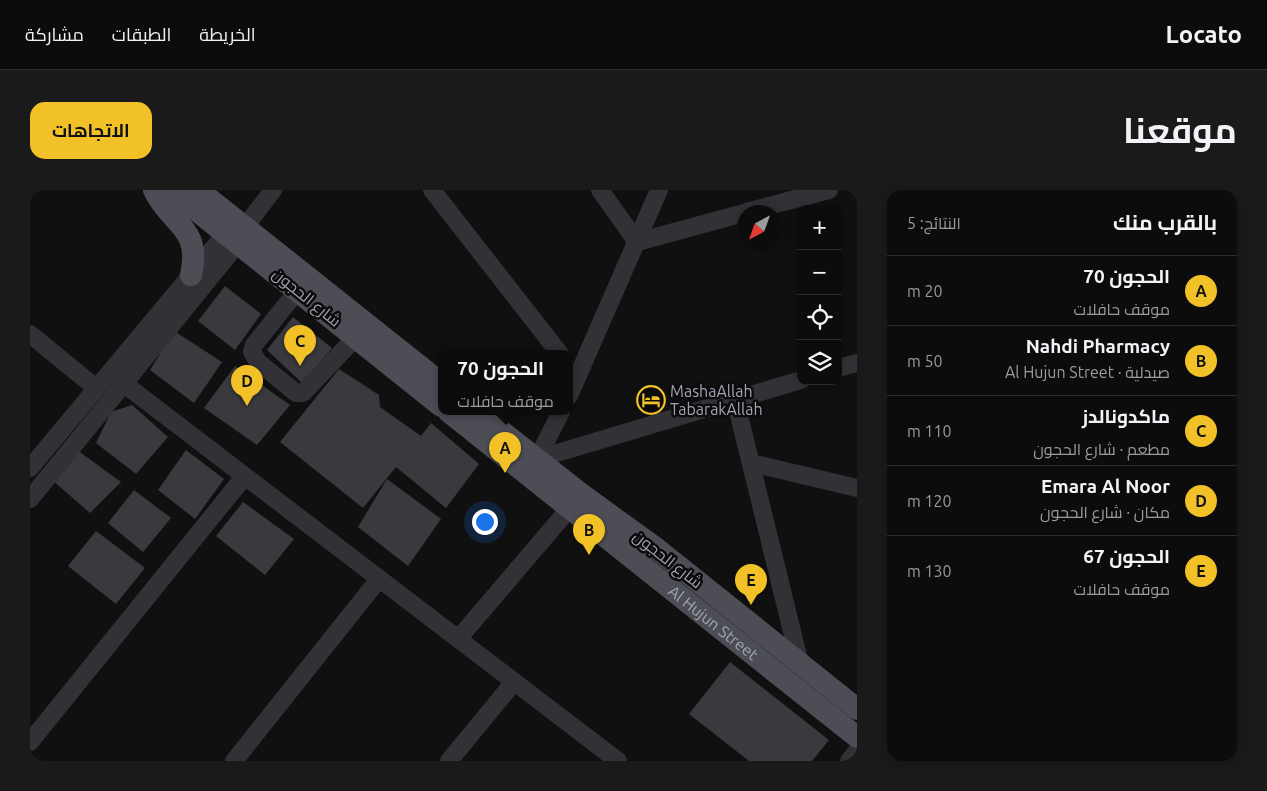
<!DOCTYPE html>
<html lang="ar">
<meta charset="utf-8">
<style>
body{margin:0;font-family:Ubuntu,Cairo,sans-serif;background:#1a1a1b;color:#f1f3f6;direction:rtl}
.controls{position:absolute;right:15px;top:15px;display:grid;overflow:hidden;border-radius:10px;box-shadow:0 2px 12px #0003}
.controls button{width:45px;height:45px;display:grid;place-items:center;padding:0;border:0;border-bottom:1px solid #2c2c2e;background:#0c0c0d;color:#f1f3f6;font:25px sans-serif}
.compass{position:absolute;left:707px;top:15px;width:45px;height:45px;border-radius:50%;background:#0c0c0d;box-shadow:0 2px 12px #0003;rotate:221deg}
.you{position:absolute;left:454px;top:331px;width:18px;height:18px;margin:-12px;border:4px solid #fff;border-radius:50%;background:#1a73e8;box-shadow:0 0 0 8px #1a73e833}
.badge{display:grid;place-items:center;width:32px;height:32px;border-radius:50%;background:#f1c127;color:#111;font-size:16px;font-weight:700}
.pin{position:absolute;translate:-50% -41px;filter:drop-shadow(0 1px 2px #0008)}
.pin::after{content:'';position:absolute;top:26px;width:18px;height:15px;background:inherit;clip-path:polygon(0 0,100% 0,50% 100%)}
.popup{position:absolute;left:408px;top:160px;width:135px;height:65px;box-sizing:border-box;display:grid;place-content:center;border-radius:10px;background:#0c0c0d;filter:drop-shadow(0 1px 4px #0005);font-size:16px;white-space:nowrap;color:#9a9b9d}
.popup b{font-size:19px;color:#f1f3f6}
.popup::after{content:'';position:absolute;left:50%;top:100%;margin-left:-10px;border:10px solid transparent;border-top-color:#0c0c0d}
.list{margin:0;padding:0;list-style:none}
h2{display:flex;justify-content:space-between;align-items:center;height:65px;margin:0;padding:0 20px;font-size:21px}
h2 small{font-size:16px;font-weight:400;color:#9a9b9d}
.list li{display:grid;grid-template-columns:32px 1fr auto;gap:15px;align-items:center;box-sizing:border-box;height:70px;padding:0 20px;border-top:1px solid #2c2c2e}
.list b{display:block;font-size:19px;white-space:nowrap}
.list p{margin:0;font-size:16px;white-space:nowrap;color:#9a9b9d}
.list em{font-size:16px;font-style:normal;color:#9a9b9d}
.icon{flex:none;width:28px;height:28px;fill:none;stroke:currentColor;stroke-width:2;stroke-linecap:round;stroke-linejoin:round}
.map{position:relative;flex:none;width:827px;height:571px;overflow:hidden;direction:ltr;border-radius:15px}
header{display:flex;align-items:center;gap:30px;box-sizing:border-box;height:70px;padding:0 25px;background:#0c0c0d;border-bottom:1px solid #2c2c2e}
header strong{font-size:24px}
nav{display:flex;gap:28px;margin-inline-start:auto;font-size:18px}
.intro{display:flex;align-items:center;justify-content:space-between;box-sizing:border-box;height:120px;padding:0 30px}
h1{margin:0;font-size:35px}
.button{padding:12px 22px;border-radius:15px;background:#f1c127;color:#111;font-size:18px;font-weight:700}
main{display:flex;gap:30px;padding:0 30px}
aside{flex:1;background:#0c0c0d;border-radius:15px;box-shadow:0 2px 12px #0003}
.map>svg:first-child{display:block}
.building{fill:#3a3a3e}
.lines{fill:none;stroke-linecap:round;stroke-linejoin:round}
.minor{stroke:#313136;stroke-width:18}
.major{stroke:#4d4e55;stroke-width:22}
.labels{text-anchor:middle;stroke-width:5;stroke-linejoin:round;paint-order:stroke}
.street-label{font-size:16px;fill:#a1a4b2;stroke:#0b0b0c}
.poi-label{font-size:16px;fill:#a1a4b2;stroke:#0b0b0c;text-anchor:start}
</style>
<header>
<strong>Locato</strong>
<nav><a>الخريطة</a><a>الطبقات</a><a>مشاركة</a></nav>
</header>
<div class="intro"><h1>موقعنا</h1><a class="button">الاتجاهات</a></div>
<main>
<aside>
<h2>بالقرب منك<small>النتائج: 5</small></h2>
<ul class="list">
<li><span class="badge">A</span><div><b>الحجون 70</b><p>موقف حافلات</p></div><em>20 m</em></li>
<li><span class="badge">B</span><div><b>Nahdi Pharmacy</b><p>صيدلية · Al Hujun Street</p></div><em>50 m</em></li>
<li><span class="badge">C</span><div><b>ماكدونالدز</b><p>مطعم · شارع الحجون</p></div><em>110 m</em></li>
<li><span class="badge">D</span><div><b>Emara Al Noor</b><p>مكان · شارع الحجون</p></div><em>120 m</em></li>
<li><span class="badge">E</span><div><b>الحجون 67</b><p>موقف حافلات</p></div><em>130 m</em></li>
</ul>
</aside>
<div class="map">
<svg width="827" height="571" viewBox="0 0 827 571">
<rect width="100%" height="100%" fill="#101011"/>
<path class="building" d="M195,96L231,124L205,160L168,131Z
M263,127L302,158L272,193L237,160Z
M144,141L192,172L164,213L120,180Z
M205,176L260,215L227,255L174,218Z
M309,179L349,205L350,217L391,246L401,233L449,274L416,318L366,277L333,318L250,252Z
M102,215L138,247L106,284L66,253L81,222Z
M47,260L91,292L60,323L22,290Z
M156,260L194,289L165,329L128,300Z
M357,289L411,329L378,376L328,337Z
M104,300L141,328L113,362L78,333Z
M213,312L264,349L235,385L186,346Z
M66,341L115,378L86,414L38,376Z
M700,472L799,550L782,571H719L659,524Z"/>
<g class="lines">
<path class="minor" d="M402,0L530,164
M570,0L607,52L714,23
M716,22L799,0
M215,37L243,0
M268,100L224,155L222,162L228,172L266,203H273L326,147
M0,144L66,198
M808,178L827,173
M93,193L588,571
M539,206L629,0
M705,209L770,474
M531,222L507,269L771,190
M721,273L827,298
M0,278L197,42
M0,309L209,52
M428,449L539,319
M0,552L214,287
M204,571L349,389
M419,571L484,492
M819,571L827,561"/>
<g class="major">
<path d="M124,0C140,35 172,36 161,85"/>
<path d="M141,0L411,216"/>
<path d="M168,0L411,193"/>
<path id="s1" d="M419,222L827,547"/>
<path d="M447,222L551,304L627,359L827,519"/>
</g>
</g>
<defs>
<symbol id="hotel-ring" viewBox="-11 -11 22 22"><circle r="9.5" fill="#0b0b0c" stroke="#f1c127" stroke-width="1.5"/><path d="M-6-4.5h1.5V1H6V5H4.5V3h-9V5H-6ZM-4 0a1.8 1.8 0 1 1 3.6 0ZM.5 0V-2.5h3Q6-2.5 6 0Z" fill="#f1c127"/></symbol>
</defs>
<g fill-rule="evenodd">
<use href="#hotel-ring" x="605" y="194" width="32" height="32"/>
</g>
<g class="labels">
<g class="street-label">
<text transform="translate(277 107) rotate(39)" y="6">شارع الحجون</text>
<text transform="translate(638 369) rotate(38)" y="6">شارع الحجون</text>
<text dy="6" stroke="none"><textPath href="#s1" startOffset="338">Al Hujun Street</textPath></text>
</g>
<g class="poi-label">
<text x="640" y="207">MashaAllah<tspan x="640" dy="18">TabarakAllah</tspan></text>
</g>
</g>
</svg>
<div class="controls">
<button>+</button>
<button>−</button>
<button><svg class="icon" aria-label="locate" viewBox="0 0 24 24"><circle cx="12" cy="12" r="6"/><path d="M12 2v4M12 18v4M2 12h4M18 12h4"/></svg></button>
<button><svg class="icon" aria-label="layers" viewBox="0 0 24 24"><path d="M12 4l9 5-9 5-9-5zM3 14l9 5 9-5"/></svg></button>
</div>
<svg class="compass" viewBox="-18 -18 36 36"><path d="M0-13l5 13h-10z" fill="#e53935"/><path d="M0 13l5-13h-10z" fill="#9a9b9d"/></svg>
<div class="you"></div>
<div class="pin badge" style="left:475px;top:283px">A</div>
<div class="popup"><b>الحجون 70</b>موقف حافلات</div>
<div class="pin badge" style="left:559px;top:365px">B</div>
<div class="pin badge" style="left:270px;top:176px">C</div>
<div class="pin badge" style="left:217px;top:216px">D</div>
<div class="pin badge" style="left:721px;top:415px">E</div>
</div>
</main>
